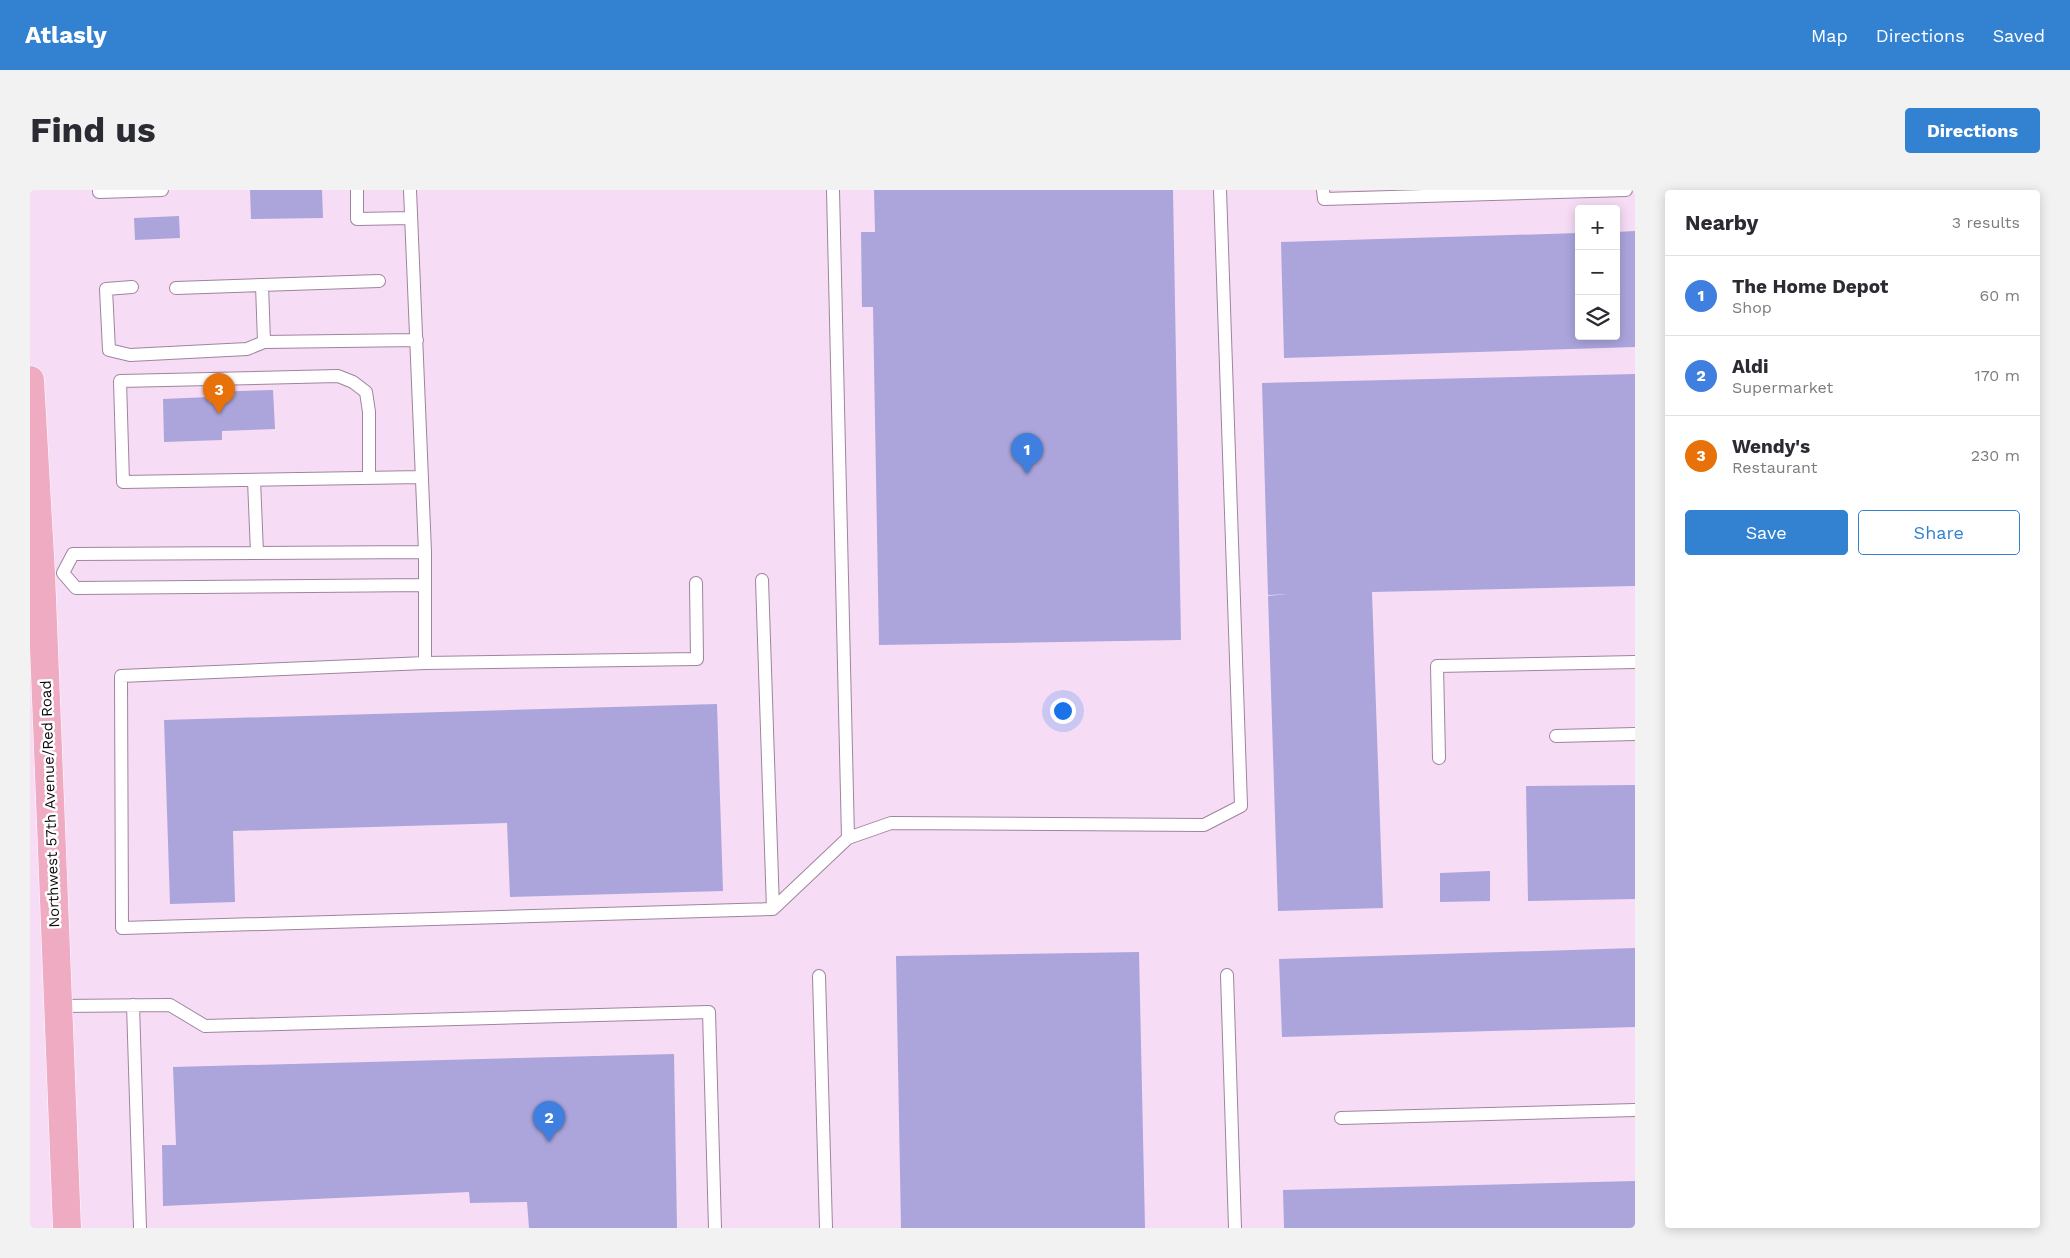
<!DOCTYPE html>
<meta charset="utf-8">
<style>
body{margin:0;font-family:"Work Sans",sans-serif;background:#f2f2f3;color:#2b2b33}
.controls{position:absolute;right:15px;top:15px;display:grid;overflow:hidden;border-radius:5px;box-shadow:0 2px 12px #0003}
.controls button{width:45px;height:45px;display:grid;place-items:center;padding:0;border:0;border-bottom:1px solid #e1e1e2;background:#fff;color:#2b2b33;font:25px sans-serif}
.you{position:absolute;left:1032px;top:520px;width:18px;height:18px;margin:-12px;border:4px solid #fff;border-radius:50%;background:#1a73e8;box-shadow:0 0 0 8px #1a73e833}
.badge{display:grid;place-items:center;width:32px;height:32px;border-radius:50%;background:#3382d1;color:#fff;font-size:16px;font-weight:700}
.pin{position:absolute;translate:-50% -41px;filter:drop-shadow(0 1px 2px #0008)}
.pin::after{content:'';position:absolute;top:26px;width:18px;height:15px;background:inherit;clip-path:polygon(0 0,100% 0,50% 100%)}
.list{margin:0;padding:0;list-style:none}
h2{display:flex;justify-content:space-between;align-items:center;height:65px;margin:0;padding:0 20px;font-size:21px}
h2 small{font-size:16px;font-weight:400;color:#7c7c81}
.list li{display:grid;grid-template-columns:32px 1fr auto;gap:15px;align-items:center;box-sizing:border-box;height:80px;padding:0 20px;border-top:1px solid #e1e1e2}
.list b{display:block;font-size:19px;white-space:nowrap}
.list p{margin:0;font-size:16px;white-space:nowrap;color:#7c7c81}
.list em{font-size:16px;font-style:normal;color:#7c7c81}
.actions{display:flex;gap:10px;padding:15px 20px}
.actions a{flex:1;padding:11px 0;border:1px solid #3382d1;border-radius:5px;text-align:center;font-size:18px;color:#3382d1}
.actions .main{background:#3382d1;color:#fff}
.icon{flex:none;width:28px;height:28px;fill:none;stroke:currentColor;stroke-width:2;stroke-linecap:round;stroke-linejoin:round}
.map{position:relative;flex:none;width:1605px;height:1038px;overflow:hidden;border-radius:5px}
header{display:flex;align-items:center;gap:30px;box-sizing:border-box;height:70px;padding:0 25px;background:#3382d1;color:#fff}
header strong{font-size:24px}
nav{display:flex;gap:28px;margin-inline-start:auto;font-size:18px}
.intro{display:flex;align-items:center;justify-content:space-between;box-sizing:border-box;height:120px;padding:0 30px}
h1{margin:0;font-size:35px}
.button{padding:12px 22px;border-radius:5px;background:#3382d1;color:#fff;font-size:18px;font-weight:700}
main{display:flex;gap:30px;padding:0 30px}
aside{flex:1;background:#fff;border-radius:5px;box-shadow:0 2px 12px #0003}
.map>svg:first-child{display:block}
.building{fill:#aba5dc}
.lines{fill:none;stroke-linecap:round;stroke-linejoin:round}
.service-casing{stroke:#9d859c;stroke-width:14}
.primary-casing{stroke:#fff;stroke-width:29}
.service{stroke:#fff;stroke-width:12}
.primary{stroke:#eeabc1;stroke-width:28}
.labels{text-anchor:middle;stroke-width:5;stroke-linejoin:round;paint-order:stroke}
.street-label{font-size:15px;fill:#100810;stroke:#fff}
</style>
<header>
<strong>Atlasly</strong>
<nav><a>Map</a><a>Directions</a><a>Saved</a></nav>
</header>
<div class="intro"><h1>Find us</h1><a class="button">Directions</a></div>
<main>
<div class="map">
<svg width="1605" height="1038" viewBox="0 0 1605 1038">
<rect width="100%" height="100%" fill="#f7dcf5"/>
<path class="building" d="M220,0H292L293,28L221,29Z
M844,0H1143L1151,450L849,455L843,117H832L831,42H845Z
M149,26L150,48L105,50L104,28Z
M1605,41V157L1254,168L1251,52L1549,43V146H1586V42Z
M1605,184V396L1342,402L1353,718L1248,721L1238,406L1257,404L1238,405L1232,193Z
M243,200L245,239L192,241V250L134,252L133,209L179,207V202Z
M687,514L693,701L480,707L477,633L203,641L205,712L140,714L134,530Z
M1605,595V709L1498,711L1496,596Z
M1460,681V711L1410,712V683Z
M1605,758V837L1252,847L1249,769Z
M1109,762L1115,1038H871L866,766Z
M644,864L647,1038H499L497,1012L440,1013L439,1002L133,1016L132,955H146L143,877Z
M1605,991V1038H1254L1253,1000Z"/>
<g class="lines">
<defs>
<path id="service" d="M69,0V2L132,0
M327,0V29L381,28
M380,0L395,362V473
M803,0L818,648
M1293,0L1294,9L1596,0
M232,95L234,152
M102,97L76,99L79,160L100,165L217,159L234,152L387,150
M146,98L349,91
M339,288V222L336,202L323,192L308,186L90,191L93,292L392,287
M224,290L227,363
M33,383L43,364L395,362
M33,383L46,398L395,395
M732,390L743,719
M666,393L667,469L395,473L91,486L92,738L743,719L818,648L861,633L1174,635L1211,616L1190,0
M1526,546L1605,544
M1409,568L1407,476L1605,472
M1197,785L1205,1038
M789,786L796,1038
M103,815L110,1038
M29,816L140,815L175,836L679,822L685,1038
M1311,928L1605,920"/>
<path id="primary" d="M0,190L11,383L37,1038"/>
</defs>
<use href="#service" class="service-casing"/>
<use href="#primary" class="primary-casing"/>
<use href="#service" class="service"/>
<use href="#primary" class="primary"/>
</g>
<g class="labels">
<g class="street-label">
<text transform="translate(20 614) rotate(-92)" y="5">Northwest 57th Avenue/Red Road</text>
</g>
</g>
</svg>
<div class="controls">
<button>+</button>
<button>−</button>
<button><svg class="icon" aria-label="layers" viewBox="0 0 24 24"><path d="M12 4l9 5-9 5-9-5zM3 14l9 5 9-5"/></svg></button>
</div>
<div class="you"></div>
<div class="pin badge" style="left:997px;top:284px;background:#3f7fe0">1</div>
<div class="pin badge" style="left:519px;top:952px;background:#3f7fe0">2</div>
<div class="pin badge" style="left:189px;top:224px;background:#e8710a">3</div>
</div>
<aside>
<h2>Nearby<small>3 results</small></h2>
<ul class="list">
<li><span class="badge" style="background:#3f7fe0">1</span><div><b>The Home Depot</b><p>Shop</p></div><em>60 m</em></li>
<li><span class="badge" style="background:#3f7fe0">2</span><div><b>Aldi</b><p>Supermarket</p></div><em>170 m</em></li>
<li><span class="badge" style="background:#e8710a">3</span><div><b>Wendy's</b><p>Restaurant</p></div><em>230 m</em></li>
</ul>
<div class="actions"><a class="main">Save</a><a>Share</a></div>
</aside>
</main>
